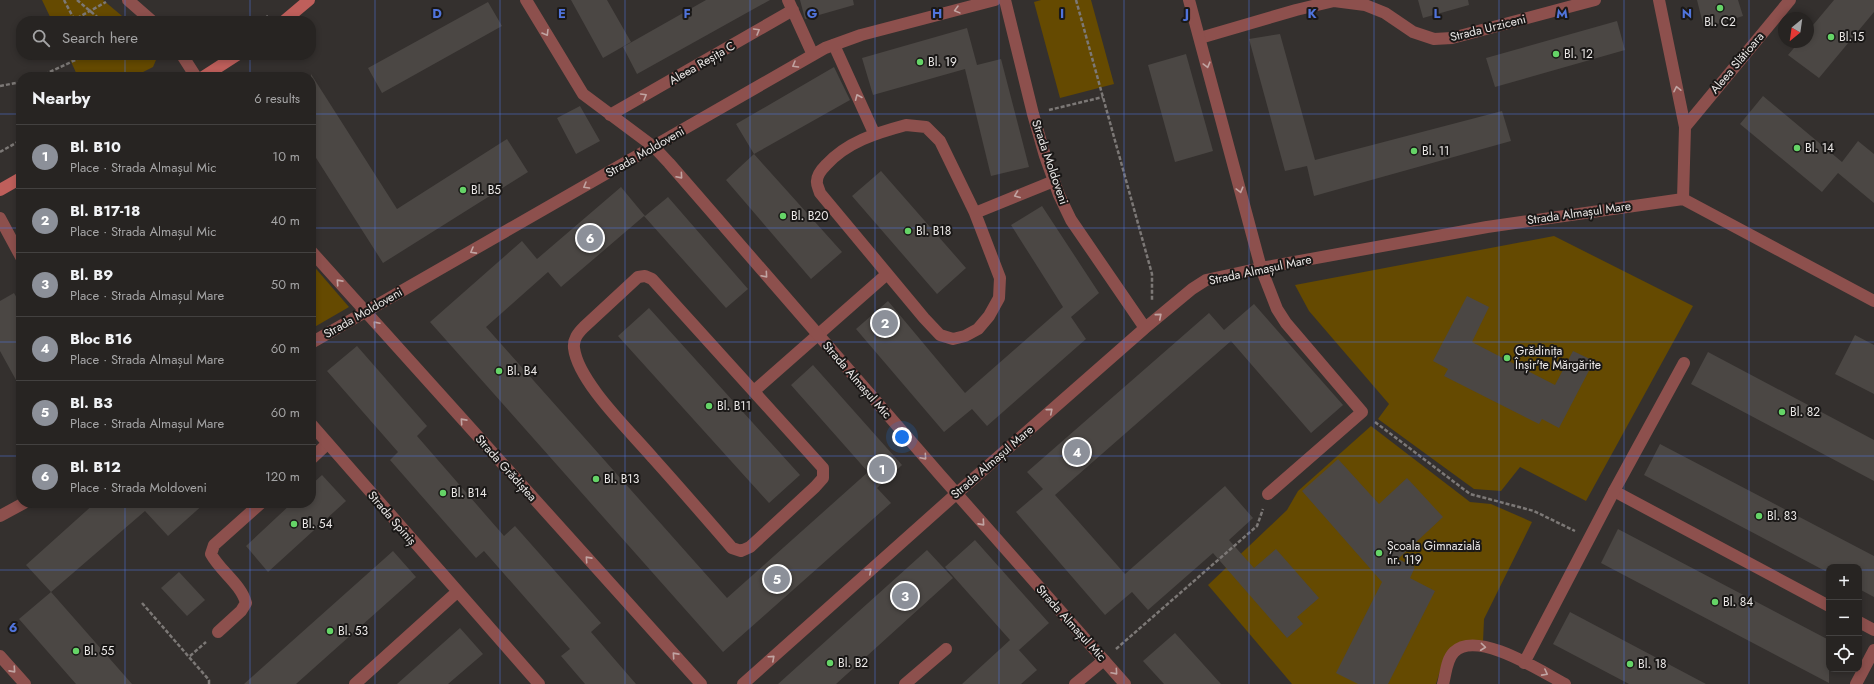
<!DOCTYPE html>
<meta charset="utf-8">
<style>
body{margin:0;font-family:Jost,sans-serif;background:#33302f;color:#f1f3f6}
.controls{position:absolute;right:12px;bottom:12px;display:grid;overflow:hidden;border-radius:8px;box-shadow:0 2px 6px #0003}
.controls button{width:36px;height:36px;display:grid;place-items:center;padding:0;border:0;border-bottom:1px solid #434140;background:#272422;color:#f1f3f6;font:20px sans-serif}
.compass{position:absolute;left:1778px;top:12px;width:36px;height:36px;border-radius:50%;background:#272422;box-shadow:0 2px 6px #0003;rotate:209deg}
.you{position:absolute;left:902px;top:437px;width:14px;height:14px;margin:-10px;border:3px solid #fff;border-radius:50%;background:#1a73e8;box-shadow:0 0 0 6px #1a73e833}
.badge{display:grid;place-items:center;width:26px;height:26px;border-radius:50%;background:#8c9099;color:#fff;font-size:13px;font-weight:700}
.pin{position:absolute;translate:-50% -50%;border:2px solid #fff;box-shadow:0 1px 4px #0006}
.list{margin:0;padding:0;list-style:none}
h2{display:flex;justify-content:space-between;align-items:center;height:52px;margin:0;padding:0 16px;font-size:17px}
h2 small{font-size:13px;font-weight:400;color:#a4a4a5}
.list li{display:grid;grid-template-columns:26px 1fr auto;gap:12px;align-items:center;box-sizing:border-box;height:64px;padding:0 16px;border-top:1px solid #434140}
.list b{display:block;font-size:15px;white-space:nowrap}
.list p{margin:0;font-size:13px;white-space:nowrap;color:#a4a4a5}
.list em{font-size:13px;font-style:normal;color:#a4a4a5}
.icon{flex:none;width:22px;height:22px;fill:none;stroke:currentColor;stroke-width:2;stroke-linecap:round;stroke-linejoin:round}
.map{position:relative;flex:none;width:1874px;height:684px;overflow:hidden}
.search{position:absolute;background:#272422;box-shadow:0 2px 6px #0003;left:16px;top:16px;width:300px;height:44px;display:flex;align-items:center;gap:10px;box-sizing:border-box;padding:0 14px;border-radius:16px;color:#a4a4a5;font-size:15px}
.panel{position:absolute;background:#272422;box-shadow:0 2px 6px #0003;left:16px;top:72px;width:300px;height:436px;border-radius:16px}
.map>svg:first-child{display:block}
.green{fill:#654a01}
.building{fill:#4b4744}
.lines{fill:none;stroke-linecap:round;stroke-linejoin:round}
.path{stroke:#7c7876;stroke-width:2.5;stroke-dasharray:4 2;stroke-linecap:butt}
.lane{stroke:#8d504d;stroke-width:12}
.street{stroke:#8d504d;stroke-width:12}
.secondary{stroke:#bf5f5b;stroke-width:12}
.oneway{stroke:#c1a4a2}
.grid{fill:none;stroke:#5074dc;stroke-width:1;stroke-opacity:0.55}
.poi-dot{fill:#65d467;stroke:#1a1817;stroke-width:1.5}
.labels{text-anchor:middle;stroke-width:4;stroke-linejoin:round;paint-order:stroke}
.poi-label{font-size:12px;fill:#ebe8e7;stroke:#1a1817;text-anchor:start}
.street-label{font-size:12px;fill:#ebe8e7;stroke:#1a1817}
.grid-label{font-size:13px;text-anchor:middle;font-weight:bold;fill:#5074dc;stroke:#1a1817;stroke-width:4;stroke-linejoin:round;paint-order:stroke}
</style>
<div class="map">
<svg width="1874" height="684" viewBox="0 0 1874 684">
<rect width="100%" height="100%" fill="#34302e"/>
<path class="green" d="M42,0H103L128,21H52Z
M1041,0H1091L1114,84L1060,98L1034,2Z
M68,55H153L156,60L153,67L133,77H78Z
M1554,236L1693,306L1586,501L1520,467L1501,491L1474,489L1378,419L1389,404L1309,311L1295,285Z
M311,263L349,307L311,329Z
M1371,426L1470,502L1491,504L1532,522L1484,619L1483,642L1444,658L1436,684H1292L1208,585L1287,510L1298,491Z"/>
<path class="building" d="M571,0H607L631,42L603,58Z
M706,0H770L637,74L623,47Z
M800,0H853L854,5L805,19Z
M1418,0H1468L1469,5L1423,18Z
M1697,0H1738L1743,16L1704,28Z
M1834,0H1874V12L1819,78L1788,55L1799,42H1808V31Z
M488,2L502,26L382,93L368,68Z
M1617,21L1625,50L1495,87L1486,58Z
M967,28L977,65L1001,59L1029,167L991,176L965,69L873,95L862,58Z
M1280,34L1315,160L1502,111L1511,141L1314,196L1307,166L1285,171L1249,39Z
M1186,54L1213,151L1175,162L1148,65Z
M834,67L850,100L754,154L736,124Z
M311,74L397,209L507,139L528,172L383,263L311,150Z
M1763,96L1842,162L1858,141L1874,154V203L1838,173L1822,192L1740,124Z
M580,106L600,141L576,154L557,118Z
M754,154L842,252L811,279L726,180Z
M881,171L966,268L937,294L852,196Z
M621,187L645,216L668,197L748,289L726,308L644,216L561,287L548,272L486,327L727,598L868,472L791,385L813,365L902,465L877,488L891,503L723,652L430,322L522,241L537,259Z
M1042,206L1099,293L1071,317L1086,339L987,426L972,409L944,432L856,329L888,301L965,393L1063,307L1011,225Z
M14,293L21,305V389L0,351V301Z
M1467,296L1489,307L1472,342L1555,385L1573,351L1594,361L1559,428L1542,419L1539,424L1444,376L1448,369L1433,361Z
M1254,304L1343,405L1311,433L1231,341L1055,495L1125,574L1225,486L1253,518L1229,540L1254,568L1276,549L1319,598L1297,617L1303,624L1287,638L1213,553L1148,610L1132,592L1105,615L1016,512L1043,489L1027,472L1209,313L1224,330Z
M649,308L800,475L769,503L618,336Z
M1855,335L1874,345V394L1835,374Z
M357,346L427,426L417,436L504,536L515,526L601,623L591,632L636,684H585L561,656L570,649L484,551L476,558L390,460L398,452L327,371Z
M1708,352L1874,440V481L1691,384Z
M1660,444L1874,556V597L1859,589V567H1829V573L1644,475Z
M1338,459L1379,504L1407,478L1443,517L1398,559L1415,567L1410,578L1435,591L1388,684H1358L1336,673L1382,582L1302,491Z
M322,475L346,501L268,572L246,546L292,503H311V485Z
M95,503H205L168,536L145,511L51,592L26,565Z
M1618,529L1829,640V683L1601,563Z
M975,540L1049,623L1019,650L945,567Z
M927,550L953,578L836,684H778Z
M393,551L416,577L296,684H244Z
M179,572L205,600L187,616L161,588Z
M51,592L132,684H76L19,619Z
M1570,612L1706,684H1629L1553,644Z
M460,628L483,654L448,684H397Z
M1175,633L1221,684H1164L1143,661Z
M1010,640L1037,670L1021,684H962Z"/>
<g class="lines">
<path class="path" d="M64,0L75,21
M77,0L102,21
M1076,0L1152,274V301
M72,21L106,2
M260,21L268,16
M39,77L86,55
M0,86L21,82
M1049,110L1103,97
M0,152L21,140
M1375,422L1470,494L1534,511L1575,531
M142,603L209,680V684
M1116,649L1257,526L1263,509
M190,656L206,642"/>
<path class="lane" d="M1200,38L1296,10L1334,1L1365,5L1385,13L1413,32L1434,39L1452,38L1595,0
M834,45L874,133
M906,125L926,127L940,141L975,213L1000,278L999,298L989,316L978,329L965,336L953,339L940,335L924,318L820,193C819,189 816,184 817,181C817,175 822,169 826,165C847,142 876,133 906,125Z
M975,213L1054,181
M645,276L652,279L823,468V478L815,487L750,547L741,551L732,548C706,518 680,488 653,458C631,432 578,382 574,348C573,339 578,333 584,327L638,277Z
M754,391L887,274
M311,459L327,444
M1614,491L1829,606
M1859,622L1874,630
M218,632L241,611L246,603C241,584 220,571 211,554L214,545L261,503
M905,684L946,649
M1075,684L1104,660"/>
<path class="street" d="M128,0L152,21
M526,0L583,94L654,147L669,163L941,476L1125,684
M788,0L813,55
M1005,0L1033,114L1045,156L1059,195L1071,220L1145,328
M1189,0L1261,268L1277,309L1286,323L1362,412L1268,494
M1659,0L1685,127L1683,199
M182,55L196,77
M610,115L793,10
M1685,127L1790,0
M0,218L21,257
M311,251L701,684
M311,343L825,48L861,35L995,0
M311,424L539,684
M0,516L24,503
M0,656L25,684
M1524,663L1614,491L1684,363
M355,684L457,592
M743,684L956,494L1145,328L1192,289L1206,280L1261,268L1487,227L1683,199L1874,301
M1443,684C1446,674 1446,660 1454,652C1477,629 1542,672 1565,684
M1856,684L1874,650"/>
<path class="secondary" d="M284,21L309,0
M203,77L237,55
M0,190L21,178"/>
</g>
<defs><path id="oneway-chevron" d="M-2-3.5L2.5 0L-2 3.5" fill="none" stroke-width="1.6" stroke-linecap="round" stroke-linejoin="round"/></defs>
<g class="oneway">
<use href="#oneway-chevron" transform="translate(957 10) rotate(165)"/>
<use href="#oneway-chevron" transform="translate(757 31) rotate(-30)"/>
<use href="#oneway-chevron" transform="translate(546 33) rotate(59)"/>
<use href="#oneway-chevron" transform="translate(795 65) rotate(150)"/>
<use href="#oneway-chevron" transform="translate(1207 65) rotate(75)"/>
<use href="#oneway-chevron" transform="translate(1677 89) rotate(-102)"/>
<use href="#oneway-chevron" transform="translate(644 96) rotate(-30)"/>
<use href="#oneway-chevron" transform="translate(858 97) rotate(-113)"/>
<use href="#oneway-chevron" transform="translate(680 176) rotate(49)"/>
<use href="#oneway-chevron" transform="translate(586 186) rotate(150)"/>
<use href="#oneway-chevron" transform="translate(1240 190) rotate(75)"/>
<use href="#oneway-chevron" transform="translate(1017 195) rotate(159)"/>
<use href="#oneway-chevron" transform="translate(473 251) rotate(151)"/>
<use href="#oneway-chevron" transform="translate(765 275) rotate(49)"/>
<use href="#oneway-chevron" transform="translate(339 282) rotate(-132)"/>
<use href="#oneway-chevron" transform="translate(1159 316) rotate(-40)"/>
<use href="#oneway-chevron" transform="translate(376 324) rotate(-131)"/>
<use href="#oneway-chevron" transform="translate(1050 411) rotate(-41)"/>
<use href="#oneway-chevron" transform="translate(463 421) rotate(-132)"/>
<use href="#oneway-chevron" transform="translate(924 457) rotate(49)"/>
<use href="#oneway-chevron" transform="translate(982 523) rotate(48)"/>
<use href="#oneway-chevron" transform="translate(588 559) rotate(-132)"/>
<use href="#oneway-chevron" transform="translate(869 571) rotate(-42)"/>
<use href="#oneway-chevron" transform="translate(1483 647) rotate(6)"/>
<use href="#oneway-chevron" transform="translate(675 655) rotate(-132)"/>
<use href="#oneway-chevron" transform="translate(772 658) rotate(-42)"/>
<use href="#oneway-chevron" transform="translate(13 670) rotate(48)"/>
<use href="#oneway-chevron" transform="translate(1115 672) rotate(49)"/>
<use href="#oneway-chevron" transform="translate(1545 673) rotate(28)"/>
</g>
<path class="grid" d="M125,0V21M250,0V21M375,0V684M500,0V684M625,0V684M750,0V684M875,0V684M999,0V684M1124,0V684M1249,0V684M1374,0V684M1499,0V684M1624,0V684M1749,0V684M125,55V77M250,55V77M0,114H21M311,114H1874M0,228H21M311,228H1874M0,342H21M311,342H1874M0,456H21M311,456H1874M125,503V684M250,503V684M0,570H1829M1859,570H1874"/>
<g class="poi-dot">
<circle cx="1720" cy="8" r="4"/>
<circle cx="1831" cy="37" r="4"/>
<circle cx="1556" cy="54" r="4"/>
<circle cx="920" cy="62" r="4"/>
<circle cx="1797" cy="148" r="4"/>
<circle cx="1414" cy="151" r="4"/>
<circle cx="463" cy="190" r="4"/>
<circle cx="783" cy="216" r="4"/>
<circle cx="908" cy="231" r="4"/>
<circle cx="1507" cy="358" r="4"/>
<circle cx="499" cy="371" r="4"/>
<circle cx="709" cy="406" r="4"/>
<circle cx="1782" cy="412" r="4"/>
<circle cx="596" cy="479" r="4"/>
<circle cx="443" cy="493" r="4"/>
<circle cx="1759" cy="516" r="4"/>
<circle cx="294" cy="524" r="4"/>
<circle cx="1379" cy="553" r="4"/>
<circle cx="1715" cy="602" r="4"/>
<circle cx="330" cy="631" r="4"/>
<circle cx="76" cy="651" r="4"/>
<circle cx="830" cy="663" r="4"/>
<circle cx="1630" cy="664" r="4"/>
</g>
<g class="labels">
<g class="poi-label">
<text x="1720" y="26" text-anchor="middle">Bl. C2</text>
<text x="1839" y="41">Bl.15</text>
<text x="1564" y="58">Bl. 12</text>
<text x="928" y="66">Bl. 19</text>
<text x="1805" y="152">Bl. 14</text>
<text x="1422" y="155">Bl. 11</text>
<text x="471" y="194">Bl. B5</text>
<text x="791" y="220">Bl. B20</text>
<text x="916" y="235">Bl. B18</text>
<text x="1515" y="355">Grădinița<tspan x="1515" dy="14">Înșir'te Mărgărite</tspan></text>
<text x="507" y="375">Bl. B4</text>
<text x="717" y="410">Bl. B11</text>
<text x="1790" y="416">Bl. 82</text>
<text x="604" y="483">Bl. B13</text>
<text x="451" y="497">Bl. B14</text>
<text x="1767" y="520">Bl. 83</text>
<text x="302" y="528">Bl. 54</text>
<text x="1387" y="550">Școala Gimnazială<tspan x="1387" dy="14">nr. 119</tspan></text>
<text x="1723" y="606">Bl. 84</text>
<text x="338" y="635">Bl. 53</text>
<text x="84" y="655">Bl. 55</text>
<text x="838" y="667">Bl. B2</text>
<text x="1638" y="668">Bl. 18</text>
</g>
<g class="street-label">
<text transform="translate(1488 28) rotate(-14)" y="4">Strada Urziceni</text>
<text transform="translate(702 63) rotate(-30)" y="4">Aleea Reșița C</text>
<text transform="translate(1737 63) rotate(-50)" y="4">Aleea Slătioara</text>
<text transform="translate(645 152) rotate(-30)" y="4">Strada Moldoveni</text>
<text transform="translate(1050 162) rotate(71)" y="4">Strada Moldoveni</text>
<text transform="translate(1579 213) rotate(-8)" y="4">Strada Almașul Mare</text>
<text transform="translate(1260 270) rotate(-12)" y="4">Strada Almașul Mare</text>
<text transform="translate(363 313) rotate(-30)" y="4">Strada Moldoveni</text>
<text transform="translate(857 380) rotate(49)" y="4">Strada Almașul Mic</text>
<text transform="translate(992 462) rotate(-41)" y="4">Strada Almașul Mare</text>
<text transform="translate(506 468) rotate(48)" y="4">Strada Grădiștea</text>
<text transform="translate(392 518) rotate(49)" y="4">Strada Spiniș</text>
<text transform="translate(1071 623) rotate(48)" y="4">Strada Almașul Mic</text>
</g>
</g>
<g class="grid-label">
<text x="437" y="18">D</text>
<text x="562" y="18">E</text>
<text x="687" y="18">F</text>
<text x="812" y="18">G</text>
<text x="937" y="18">H</text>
<text x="1062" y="18">I</text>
<text x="1187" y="18">J</text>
<text x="1312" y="18">K</text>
<text x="1437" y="18">L</text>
<text x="1562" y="18">M</text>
<text x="1687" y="18">N</text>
<text x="13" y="632">6</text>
</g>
</svg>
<div class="controls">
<button>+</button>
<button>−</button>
<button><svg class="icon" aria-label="locate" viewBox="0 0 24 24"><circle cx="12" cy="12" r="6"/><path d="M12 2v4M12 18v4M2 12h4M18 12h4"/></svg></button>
</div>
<svg class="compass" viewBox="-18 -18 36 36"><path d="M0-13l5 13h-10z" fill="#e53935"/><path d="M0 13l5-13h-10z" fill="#a4a4a5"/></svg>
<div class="you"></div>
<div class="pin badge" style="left:882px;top:469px">1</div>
<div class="pin badge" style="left:885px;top:323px">2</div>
<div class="pin badge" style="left:905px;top:596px">3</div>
<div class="pin badge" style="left:1077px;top:452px">4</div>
<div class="pin badge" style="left:777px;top:579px">5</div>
<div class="pin badge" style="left:590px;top:238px">6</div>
<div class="search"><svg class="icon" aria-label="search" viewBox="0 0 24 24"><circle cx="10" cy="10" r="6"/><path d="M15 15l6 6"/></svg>Search here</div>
<section class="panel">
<h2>Nearby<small>6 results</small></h2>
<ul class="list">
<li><span class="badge">1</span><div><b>Bl. B10</b><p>Place · Strada Almașul Mic</p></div><em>10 m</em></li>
<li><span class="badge">2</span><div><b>Bl. B17-18</b><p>Place · Strada Almașul Mic</p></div><em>40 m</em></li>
<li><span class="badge">3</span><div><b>Bl. B9</b><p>Place · Strada Almașul Mare</p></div><em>50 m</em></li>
<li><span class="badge">4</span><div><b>Bloc B16</b><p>Place · Strada Almașul Mare</p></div><em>60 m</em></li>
<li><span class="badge">5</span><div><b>Bl. B3</b><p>Place · Strada Almașul Mare</p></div><em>60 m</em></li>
<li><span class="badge">6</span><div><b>Bl. B12</b><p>Place · Strada Moldoveni</p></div><em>120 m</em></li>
</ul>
</section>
</div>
